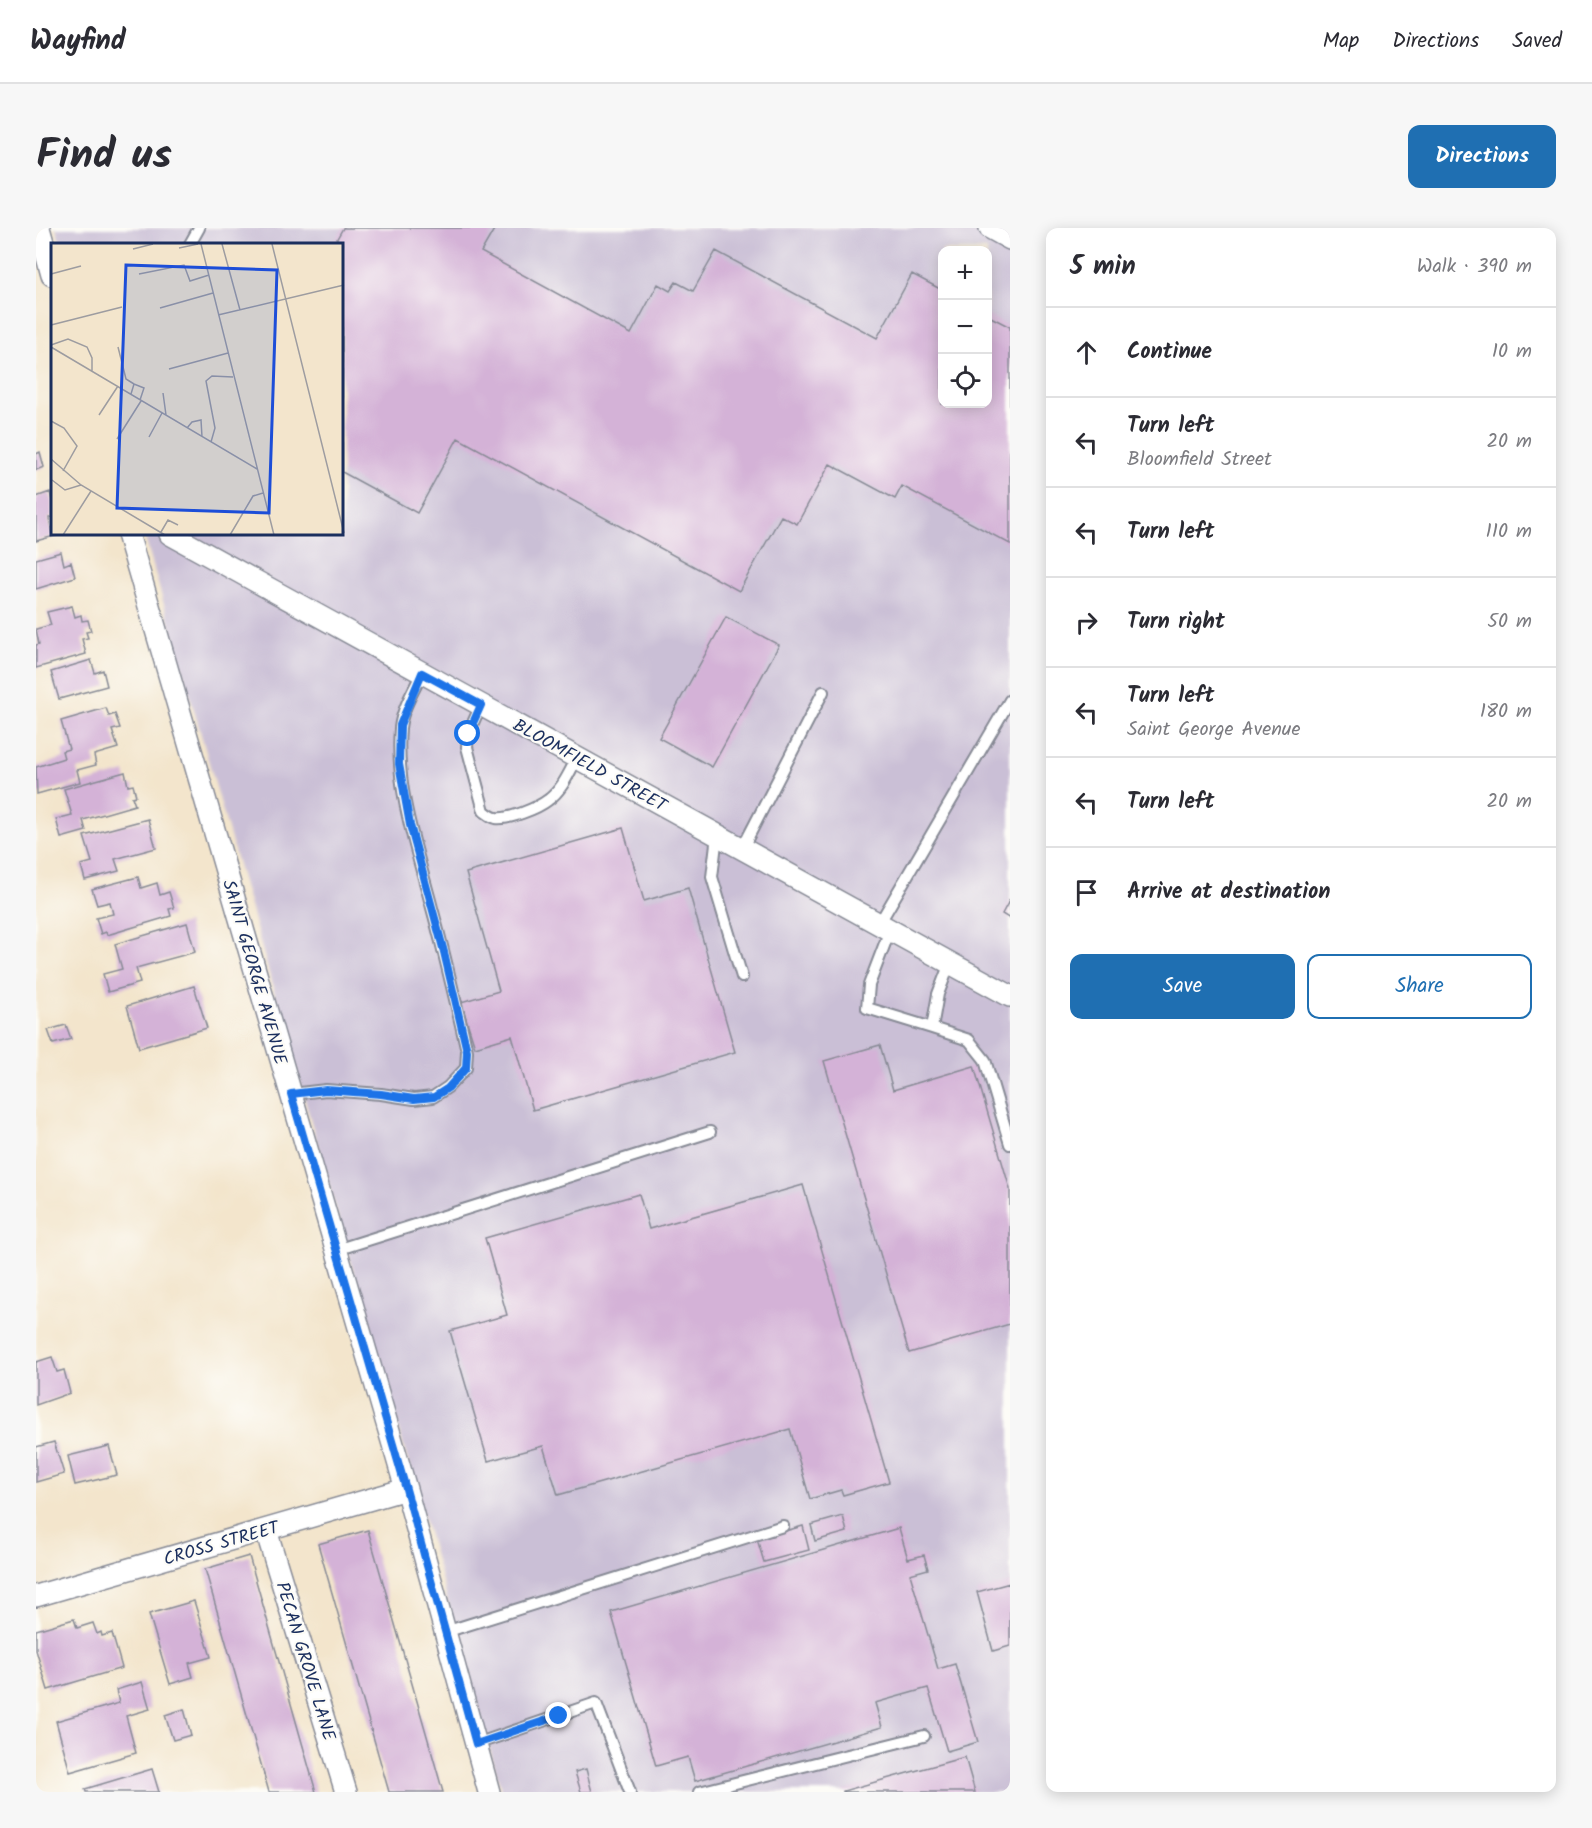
<!DOCTYPE html>
<meta charset="utf-8">
<style>
body{margin:0;font-family:Kalam,sans-serif;background:#f7f7f7;color:#2b2b33}
.controls{position:absolute;right:18px;top:18px;display:grid;overflow:hidden;border-radius:12px;box-shadow:0 3px 15px #0003}
.controls button{width:54px;height:54px;display:grid;place-items:center;padding:0;border:0;border-bottom:2px solid #e1e1e2;background:#fff;color:#2b2b33;font:30px sans-serif}
.stop{position:absolute;width:18px;height:18px;margin:-14px;border:4px solid #1a73e8;border-radius:50%;background:#fff}
.stop.end{background:#1a73e8;border-color:#fff;box-shadow:0 2px 6px #0008}
.list{margin:0;padding:0;list-style:none}
h2{display:flex;justify-content:space-between;align-items:center;height:78px;margin:0;padding:0 24px;font-size:26px}
h2 small{font-size:20px;font-weight:400;color:#7c7c81}
.list li{display:grid;grid-template-columns:39px 1fr auto;gap:18px;align-items:center;box-sizing:border-box;height:90px;padding:0 24px;border-top:2px solid #e1e1e2}
.list b{display:block;font-size:22px;white-space:nowrap}
.list p{margin:0;font-size:20px;white-space:nowrap;color:#7c7c81}
.list em{font-size:20px;font-style:normal;color:#7c7c81}
.actions{display:flex;gap:12px;padding:18px 24px}
.actions a{flex:1;padding:14px 0;border:2px solid #1f6fb2;border-radius:12px;text-align:center;font-size:21px;color:#1f6fb2}
.actions .main{background:#1f6fb2;color:#fff}
.icon{flex:none;width:33px;height:33px;fill:none;stroke:currentColor;stroke-width:2;stroke-linecap:round;stroke-linejoin:round}
.map{position:relative;flex:none;width:974px;height:1564px;overflow:hidden;border-radius:12px}
header{display:flex;align-items:center;gap:36px;box-sizing:border-box;height:84px;padding:0 30px;background:#fff;border-bottom:2px solid #e1e1e2}
header strong{font-size:28px}
nav{display:flex;gap:33px;margin-inline-start:auto;font-size:21px}
.intro{display:flex;align-items:center;justify-content:space-between;box-sizing:border-box;height:144px;padding:0 36px}
h1{margin:0;font-size:42px}
.button{padding:15px 27px;border-radius:12px;background:#1f6fb2;color:#fff;font-size:21px;font-weight:700}
main{display:flex;gap:36px;padding:0 36px}
aside{flex:1;background:#fff;border-radius:12px;box-shadow:0 3px 15px #0003}
.map>svg:first-child{display:block}
.industrial{fill:#cabfd6;fill-rule:evenodd}
.building{fill:#d4b2d7}
.lines{fill:none;stroke-linecap:round;stroke-linejoin:round}
.lane-casing{stroke:#878a95;stroke-width:14}
.street-casing{stroke:#878a95;stroke-width:24}
.lane{stroke:#fff;stroke-width:10}
.street{stroke:#fff;stroke-width:21}
.route{stroke:#1a73e8;stroke-width:8}
.labels{text-anchor:middle;stroke-width:4.5;stroke-linejoin:round;paint-order:stroke}
.street-label{font-size:18px;fill:#1b2f5e;stroke:#fdfcf7}
.inset-road{fill:none;stroke:#9d9ca0;stroke-width:1.5}
.view{fill:#1d4ed8;fill-opacity:0.15;stroke:#1d4ed8;stroke-width:3}
.inset-edge{fill:none;stroke:#1b2f5e;stroke-width:3}
</style>
<header>
<strong>Wayfind</strong>
<nav><a>Map</a><a>Directions</a><a>Saved</a></nav>
</header>
<div class="intro"><h1>Find us</h1><a class="button">Directions</a></div>
<main>
<div class="map">
<svg width="974" height="1564" viewBox="0 0 974 1564">
<rect width="100%" height="100%" fill="#fdfcf7"/>
<filter id="ink" filterUnits="userSpaceOnUse"><feTurbulence type="fractalNoise" baseFrequency=".0167" numOctaves="2"/><feDisplacementMap in="SourceGraphic" scale="12" xChannelSelector="R" yChannelSelector="G"/><feConvolveMatrix kernelMatrix="1 2 1 2 8 2 1 2 1" color-interpolation-filters="sRGB"/></filter>
<filter id="wash" filterUnits="userSpaceOnUse"><feTurbulence type="fractalNoise" baseFrequency=".008" numOctaves="4" result="noise"/><feDisplacementMap in="SourceGraphic" scale="24" xChannelSelector="R" yChannelSelector="G"/><feGaussianBlur stdDeviation="1.35" result="paint"/><feColorMatrix in="noise" values="0 0 0 0 0 0 0 0 0 0 0 0 0 0 0 0 0 1.4 0 .05"/><feComposite in="paint" operator="in"/></filter>
<g filter="url(#wash)">
<rect width="100%" height="100%" fill="#f3e5cc"/>
<path class="industrial" d="M20,0H974V1564H466L108,306H306V16H25ZM906,22H951V176H906Z"/>
<g id="blocks">
<path class="building" d="M307,0H459L445,24L595,106L622,56L634,63L640,54L657,63L680,23L841,110L876,46L906,62V176H951V87L974,99V316L866,258L859,271L794,236L761,296L745,288L703,363L422,210L381,285L306,244V16H298Z
M4,224L8,239L0,242V226Z
M14,264L16,273V289L13,290L16,306L22,307L0,313V269Z
M25,324L28,337L35,334L39,349L0,361V331Z
M36,378L39,389L45,387L46,393L52,392L55,403L50,404L52,410L46,411L50,426L0,440V417L3,416L0,401L15,397L11,384Z
M690,389L743,417L676,539L623,510Z
M55,432L59,445L67,442L71,458L23,471L15,444Z
M70,480L73,488L79,486L84,500L76,502L82,520L58,527L60,537L41,542L44,554L1,566L0,539L28,530L26,523L33,521L25,493Z
M89,544L92,558L97,557L100,568L96,569L99,577L47,592L50,603L25,610L20,591L36,587L28,561Z
M112,591L120,620L79,631L83,643L49,652L45,637L56,634L48,608Z
M587,600L608,673L652,660L699,824L497,882L476,808L439,819L425,774L463,763L430,645Z
M102,649L105,660L121,655L124,667L133,664L138,680L133,681L135,688L71,707L70,704L65,706L60,690L77,686L74,674L61,677L56,661Z
M974,671V691L966,686Z
M151,695L159,724L100,740L104,755L72,764L67,746L86,741L79,716Z
M158,758L171,800L103,820L91,778Z
M30,797L35,811L17,816L12,802Z
M844,817L857,862L938,838L974,961V1096L873,1125L788,833Z
M767,957L853,1254L807,1267L805,1262L774,1271L754,1201L522,1267L507,1218L452,1233L414,1103L471,1087L449,1010L603,966L613,1001Z
M16,1129L21,1144L28,1142L34,1165L0,1177V1134Z
M18,1214L28,1246L0,1254V1219Z
M73,1218L81,1247L39,1257L32,1228Z
M807,1288L811,1304L779,1313L775,1297Z
M767,1298L773,1322L728,1334L721,1311Z
M863,1300L872,1331L888,1327L892,1341L874,1346L902,1441L919,1436L942,1514L911,1523L892,1460L839,1475L846,1499L659,1553L652,1529L620,1538L575,1384Z
M332,1302L407,1564H353L282,1316Z
M213,1328L280,1564H233L169,1341Z
M974,1355V1418L957,1423L941,1364Z
M158,1373L175,1429L153,1435L157,1449L134,1456L113,1386Z
M38,1391L41,1400L57,1395L61,1406L65,1404L66,1408L76,1405L86,1440L12,1462L0,1422V1402Z
M106,1454L114,1481L90,1488L100,1525L34,1544L20,1493L83,1475L80,1462Z
M148,1481L155,1507L137,1512L129,1487Z
M929,1529L939,1564H807V1563Z
M116,1541L123,1564H50L49,1561Z
M550,1541L556,1564H545L539,1544Z"/>
</g>
</g>
<g filter="url(#ink)">
<use href="#blocks" fill-opacity="0" stroke="#878a95" stroke-width="1.5"/>
<g class="lines">
<defs>
<path id="lane" d="M154,16L163,0
M445,477L432,506L431,519L448,583C452,586 455,589 460,590C472,592 502,580 512,572C526,562 533,545 541,530
M681,607L676,649L706,749
M706,621L787,464
M843,696L974,472
M854,702L833,757L831,780L896,800L902,766L914,735
M896,800L933,812L949,832L974,916
M255,866L290,862L345,866L378,871L397,869L412,859L430,840L431,823C420,775 409,727 396,680C381,622 359,561 364,500C366,481 378,462 386,445
M300,1022L674,904
M409,1404L747,1298
M440,1516L560,1475L594,1564
M663,1564L888,1508"/>
<path id="street" d="M3,0L16,47
M954,0L974,11
M92,306L370,1261L453,1564
M134,306L974,768
M230,1302L310,1564
M0,1368L370,1261"/>
</defs>
<use href="#lane" class="lane-casing"/>
<use href="#street" class="street-casing"/>
<use href="#lane" class="lane"/>
<use href="#street" class="street"/>
</g>
</g>
<g class="lines" filter="url(#ink)">
<path class="route" d="M432,506L445,477L386,445L364,497L363,536L374,597L408,724L431,823L430,840L412,860L398,869L378,871L345,866L290,862L255,866L370,1261L440,1516L523,1488"/>
</g>
<g class="labels">
<g class="street-label">
<text transform="translate(554 537) rotate(29)" y="6">BLOOMFIELD STREET</text>
<text transform="translate(219 744) rotate(74)" y="6">SAINT GEORGE AVENUE</text>
<text transform="translate(185 1315) rotate(-16)" y="6">CROSS STREET</text>
<text transform="translate(270 1433) rotate(73)" y="6">PECAN GROVE LANE</text>
</g>
</g>
<g transform="translate(15 15)">
<rect width="292" height="292" fill="#f3e5cc"/>
<path class="inset-road" d="M150,1L223,292M171,1L189,67M221,1L293,290M128,5L147,1M82,6L102,1M0,31L30,23M88,31L133,22L139,38L158,32M109,65L162,50M167,72L293,42M0,82L71,64M0,102L17,96L36,104L41,115V128M0,104L206,226M67,104L75,136L83,141M118,126L177,110M112,150L115,172M80,151L83,141L93,145L89,157M48,172L67,143M0,178L13,185L26,203L12,228M136,185L141,179L150,177L151,194M98,194L111,170M66,196L90,158M160,199L164,185L155,138L161,133L182,134M0,216L30,242L114,292M1,237L14,247L30,242M110,289L117,277L127,282M12,292L40,248M179,292L202,253L212,250"/>
<path class="view" d="M75,22L226,27L218,270L66,265Z"/>
<rect width="292" height="292" class="inset-edge"/>
</g>
</svg>
<div class="controls">
<button>+</button>
<button>−</button>
<button><svg class="icon" aria-label="locate" viewBox="0 0 24 24"><circle cx="12" cy="12" r="6"/><path d="M12 2v4M12 18v4M2 12h4M18 12h4"/></svg></button>
</div>
<div class="stop" style="left:432px;top:506px"></div>
<div class="stop end" style="left:523px;top:1488px"></div>
</div>
<aside>
<h2>5 min<small>Walk · 390 m</small></h2>
<ul class="list">
<li><svg class="icon" aria-label="ahead" viewBox="0 0 24 24"><path d="M12 20V5M6 11l6-6 6 6"/></svg><div><b>Continue</b></div><em>10 m</em></li>
<li><svg class="icon" aria-label="left" viewBox="0 0 24 24"><path d="M17 20v-9H6M10 6l-5 5 5 5"/></svg><div><b>Turn left</b><p>Bloomfield Street</p></div><em>20 m</em></li>
<li><svg class="icon" aria-label="left" viewBox="0 0 24 24"><path d="M17 20v-9H6M10 6l-5 5 5 5"/></svg><div><b>Turn left</b></div><em>110 m</em></li>
<li><svg class="icon" aria-label="right" viewBox="0 0 24 24"><path d="M7 20v-9h11M14 6l5 5-5 5"/></svg><div><b>Turn right</b></div><em>50 m</em></li>
<li><svg class="icon" aria-label="left" viewBox="0 0 24 24"><path d="M17 20v-9H6M10 6l-5 5 5 5"/></svg><div><b>Turn left</b><p>Saint George Avenue</p></div><em>180 m</em></li>
<li><svg class="icon" aria-label="left" viewBox="0 0 24 24"><path d="M17 20v-9H6M10 6l-5 5 5 5"/></svg><div><b>Turn left</b></div><em>20 m</em></li>
<li><svg class="icon" aria-label="arrive" viewBox="0 0 24 24"><path d="M6 21V4h12l-3 4 3 4H6"/></svg><div><b>Arrive at destination</b></div></li>
</ul>
<div class="actions"><a class="main">Save</a><a>Share</a></div>
</aside>
</main>
